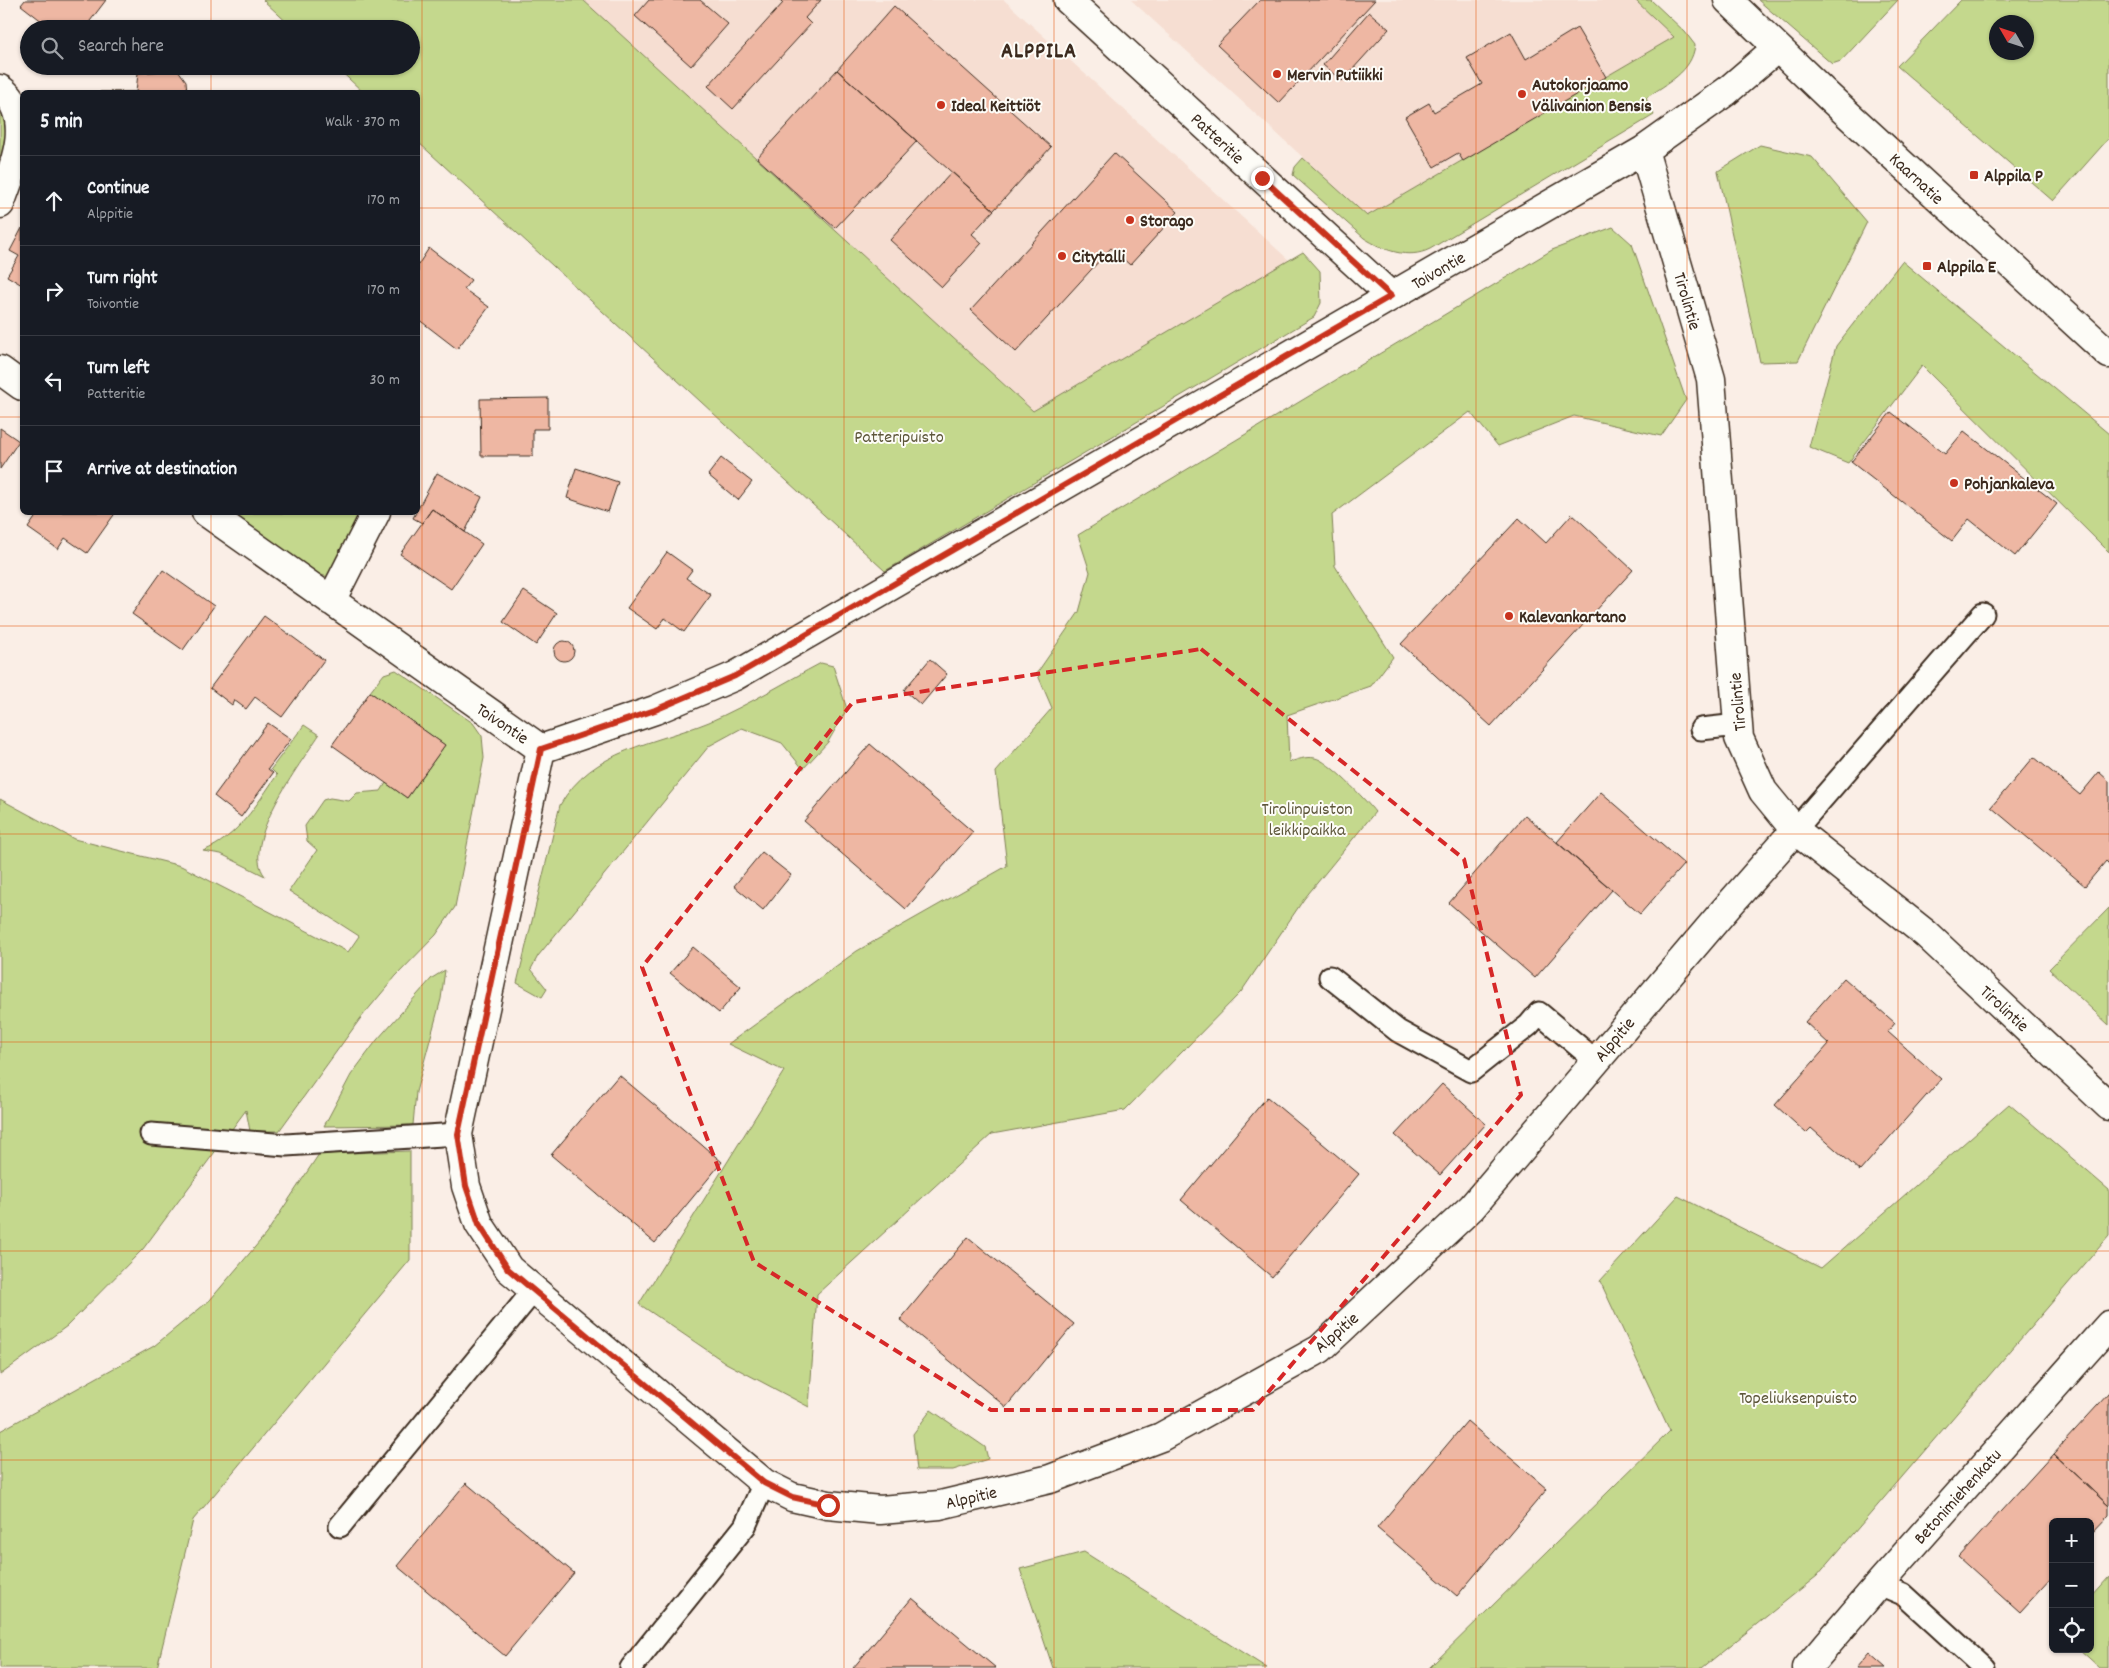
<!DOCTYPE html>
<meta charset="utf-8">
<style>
body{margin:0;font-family:Dekko,sans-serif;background:#242831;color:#f1f3f6}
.controls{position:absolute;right:15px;bottom:15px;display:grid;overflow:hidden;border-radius:8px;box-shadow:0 1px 4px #0004}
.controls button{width:45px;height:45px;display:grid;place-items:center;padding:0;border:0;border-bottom:1px solid #363941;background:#171b24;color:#f1f3f6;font:25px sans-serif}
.compass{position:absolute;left:1989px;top:15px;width:45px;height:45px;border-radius:50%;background:#171b24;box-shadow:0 1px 4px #0004;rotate:309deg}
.stop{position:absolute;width:15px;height:15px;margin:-11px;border:4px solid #c8321e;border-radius:50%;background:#fff}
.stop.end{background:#c8321e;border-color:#fff;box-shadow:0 1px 5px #0008}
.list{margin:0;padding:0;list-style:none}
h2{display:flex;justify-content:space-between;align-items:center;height:65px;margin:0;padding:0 20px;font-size:21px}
h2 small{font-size:16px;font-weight:400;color:#9ea1a6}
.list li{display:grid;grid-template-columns:32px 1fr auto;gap:15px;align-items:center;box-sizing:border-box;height:90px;padding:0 20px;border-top:1px solid #363941}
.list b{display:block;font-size:19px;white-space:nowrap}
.list p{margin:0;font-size:16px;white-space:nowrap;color:#9ea1a6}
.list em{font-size:16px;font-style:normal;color:#9ea1a6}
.icon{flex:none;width:28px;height:28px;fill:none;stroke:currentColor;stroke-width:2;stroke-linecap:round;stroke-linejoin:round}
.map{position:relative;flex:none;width:2109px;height:1668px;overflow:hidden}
.search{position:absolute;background:#171b24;box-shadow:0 1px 4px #0004;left:20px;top:20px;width:400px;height:55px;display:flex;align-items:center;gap:12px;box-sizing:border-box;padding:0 18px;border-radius:28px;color:#9ea1a6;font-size:19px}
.panel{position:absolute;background:#171b24;box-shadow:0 1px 4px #0004;left:20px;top:90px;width:400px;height:425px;border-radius:8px}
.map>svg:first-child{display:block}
.built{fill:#f6ded2}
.green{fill:#c4d88d;stroke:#808156;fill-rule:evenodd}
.building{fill:#eeb7a3;stroke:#3b2a1e}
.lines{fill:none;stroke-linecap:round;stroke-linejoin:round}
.lane-casing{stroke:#3b2a1e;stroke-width:25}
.street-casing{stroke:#3b2a1e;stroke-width:31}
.secondary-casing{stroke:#3b2a1e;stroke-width:31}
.lane{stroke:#fdfcf7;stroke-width:21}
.street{stroke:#fdfcf7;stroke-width:28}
.secondary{stroke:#fdfcf7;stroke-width:28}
.route{stroke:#c8321e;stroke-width:6}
.marked{fill:none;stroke:#d62828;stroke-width:4;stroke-dasharray:10 6;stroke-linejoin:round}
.grid{fill:none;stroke:#e8590c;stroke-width:1;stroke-opacity:0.55}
.poi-dot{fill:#c8321e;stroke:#fdfcf7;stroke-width:2}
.labels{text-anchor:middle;stroke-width:4;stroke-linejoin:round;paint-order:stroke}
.poi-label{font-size:18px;font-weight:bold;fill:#3b2a1e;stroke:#fdfcf7;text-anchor:start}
.street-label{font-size:18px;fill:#3b2a1e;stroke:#fdfcf7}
.park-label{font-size:18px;fill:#5d563a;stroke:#fdfcf7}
.district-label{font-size:22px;font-weight:bold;letter-spacing:1px;fill:#3b2a1e;stroke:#fdfcf7}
</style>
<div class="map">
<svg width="2109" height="1668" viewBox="0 0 2109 1668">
<rect width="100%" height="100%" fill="#faeee6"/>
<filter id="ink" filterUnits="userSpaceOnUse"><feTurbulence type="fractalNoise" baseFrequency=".02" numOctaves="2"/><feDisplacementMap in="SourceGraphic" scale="10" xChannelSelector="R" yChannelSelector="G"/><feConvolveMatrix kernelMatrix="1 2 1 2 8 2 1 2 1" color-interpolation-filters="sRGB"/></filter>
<g filter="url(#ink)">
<path class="built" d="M583,0H1004L1290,261L1033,411Z
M1131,0H1635L1675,37L1367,216Z"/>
<path class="green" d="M263,0H583L1033,411L1303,252L1320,271L1321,303L1314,317L885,571L418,142V92H363L335,66H411V29H294Z
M1635,0H1651L1685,32L1695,45C1692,72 1667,83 1646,98L1654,115L1430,249C1408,260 1383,250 1364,238L1293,175L1295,167L1303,158L1367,216L1674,37Z
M1758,0H1898L1841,61L1832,64Z
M1961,0H2109V138L2053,201L1897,66ZM1996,22H2026V52H1996Z
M0,103L9,126L0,177Z
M1760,145L1812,157L1867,222L1798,361L1760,362L1718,171Z
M1613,227L1632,244L1686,400L1661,436L1574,416L1498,446L1470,412L1332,515L1335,566L1393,657L1371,686L1287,715L1289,762C1298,760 1305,756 1315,758C1328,760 1366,800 1375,812L1304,899L1241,992L1125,1110L992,1134L817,1294L809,1407L726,1363L639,1304L784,1071L728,1044L857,951L1007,866L996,772L1052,708L1037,673L1079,612L1090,572L1078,535L1552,250Z
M1902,261L2109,434V552L1922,366L1848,463L1809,447L1836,346Z
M231,513H364L328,577L318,574Z
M821,663L833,666L847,709L828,742L803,769L782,743L742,728L709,746L538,956L531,969L547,989L542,997L517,983L560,805C592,749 655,744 709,722C748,705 785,682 821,663Z
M396,670L473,723L482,736L484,758L455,907L436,935L396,976L360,1019L279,1131H250L246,1110L143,1249L67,1326L0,1375V799L74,839L181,866L348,952L359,936L289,891L317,850L307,841L305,826L323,800L330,798L349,801L357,793L381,791L386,783L407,798L445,745L370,692L384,674Z
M304,725L319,735C301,763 239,844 265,876L221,854L203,851C237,838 257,804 277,775L271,769Z
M2109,908V1025L2049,969Z
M445,970L441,999L416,1092L413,1125L324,1126L351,1075L377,1040L432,978Z
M2009,1104L2109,1190V1236L1817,1576L1702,1668H1429L1670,1431L1600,1281L1678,1196L1821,1268Z
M410,1151V1260L193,1520L157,1668H0V1431L154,1346L210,1300L266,1234L319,1154Z
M931,1410L985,1447L988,1459L953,1470H917L913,1434Z
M1084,1552L1267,1668H1053L1020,1569Z
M2109,1577V1668H2100L2079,1649H2090V1598Z"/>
<path class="building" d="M25,0H106L84,29H52L21,5Z
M649,0H700L728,24L691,66L635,16Z
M780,0H821L805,18L811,24L733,109L708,86L783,3Z
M1260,0H1375L1279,103L1217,45Z
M894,6L1051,147L994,210L837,70Z
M1369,12L1389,29L1342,81L1323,65Z
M1577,28L1606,77L1463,161L1458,153L1434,167L1405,117L1429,103L1434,112L1482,84L1467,58L1511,32L1526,59Z
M178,70L186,81L187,92H100H136L138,73Z
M837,70L917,141L835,228L757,158Z
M1114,153L1178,212L1130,265L1111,248L1016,352L971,310Z
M952,172L994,210L972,234L982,243L942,287L890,240Z
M22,228V285L7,276L19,256L10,251Z
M429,248L471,280L464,289L489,307L457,349L418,319V265Z
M548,398V429H533V456H481L480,399Z
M1891,412L1945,454L1964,431L2057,504L2015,556L1969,519L1952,541L1851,462Z
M0,428L19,441L0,469Z
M721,458L752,482L738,500L708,475Z
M576,468L618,482L608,512L567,498Z
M437,473L482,497L465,532L432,509L422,523L413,518Z
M432,509L482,544L451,589L400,554Z
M39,512H116L87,553L65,538L58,549L28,528Z
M1572,514L1633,570L1491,726L1401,644L1519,518L1546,543Z
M667,552L692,570L686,578L711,595L684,632L665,618L657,629L627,608Z
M163,570L214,606L183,650L132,614Z
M524,591L557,613L536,645L503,622Z
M264,616L324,660L282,717L255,697L246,709L234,700L232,705L210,688Z
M554 651a10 10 0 1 1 20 0a10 10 0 1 1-20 0Z
M930,659L947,674L921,705L904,690Z
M370,692L445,745L407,798L332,745Z
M268,723L291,739L268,769L273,773L241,817L214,796Z
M870,744L973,832L906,909L804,821Z
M2034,757L2080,795L2099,772L2109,781V864L2106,861L2085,886L1991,807Z
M1601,792L1684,864L1640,914L1557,842Z
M1525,815L1612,890L1535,978L1449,903Z
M762,852L791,875L763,910L734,886Z
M693,947L741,987L719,1013L670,973Z
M1844,978L1895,1023L1888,1032L1941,1079L1860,1171L1811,1128L1806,1133L1775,1105L1829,1044L1805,1022Z
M619,1075L722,1162L655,1243L551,1155Z
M1442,1084L1486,1124L1440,1175L1395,1135Z
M1267,1097L1359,1174L1272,1277L1181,1200Z
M968,1237L1074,1324L1006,1407L900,1320Z
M2109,1393V1506L2053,1454Z
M1467,1421L1547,1489L1457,1596L1377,1528Z
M2053,1454L2109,1506V1515L2090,1535V1522H2053V1576L2020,1612L1959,1557Z
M466,1483L574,1573L505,1656L397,1566Z
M912,1598L996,1668H853Z
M1869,1653L1886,1668H1856Z"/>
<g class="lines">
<defs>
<path id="lane" d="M1701,729L1738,725
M1795,830L1983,614
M1330,977L1398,1031L1471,1071L1529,1025L1539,1013L1596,1061
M151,1134L286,1145L458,1134
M340,1526L534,1290
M1879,1584L1903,1594L1984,1668
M631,1668L745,1526L764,1483"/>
<path id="street" d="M1068,0L1391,296
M0,89C38,116 12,171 0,204
M1644,150L1711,379L1739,738L1763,791L1795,830L1926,934L2109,1106
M0,370L22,386
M206,512L541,749
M331,601L376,512
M541,749L458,1134L466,1186L479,1224L509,1269L764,1483L792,1497L828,1505L880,1510L940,1505L1050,1479L1161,1437L1320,1349L1472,1207L1722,913L1795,830
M541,749L655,710L735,676L1644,150L1727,91L1777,48
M1807,1668L1879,1584L2109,1325"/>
<path id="secondary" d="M1728,0L1829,97L2109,354"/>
</defs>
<use href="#lane" class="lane-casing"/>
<use href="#street" class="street-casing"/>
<use href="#secondary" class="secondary-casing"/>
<use href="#lane" class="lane"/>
<use href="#street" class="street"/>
<use href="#secondary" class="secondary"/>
</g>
</g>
<g class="lines" filter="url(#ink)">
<path class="route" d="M828,1505L792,1497L764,1483L508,1269L479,1224L466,1186L458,1134L541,749L655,710L735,676L1391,296L1262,178"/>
</g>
<path class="marked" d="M1201,649L1464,859L1521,1095L1253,1410H991L754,1262L642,967L853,702Z"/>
<path class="grid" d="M211,0V29M422,0V1668M633,0V1668M844,0V1668M1054,0V1668M1265,0V1668M1476,0V1668M1687,0V1668M1898,0V1668M211,66V92M0,208H22M418,208H2109M0,417H22M418,417H2109M211,512V1668M0,626H2109M0,834H2109M0,1042H2109M0,1251H2109M0,1460H2109"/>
<g class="poi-dot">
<circle cx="1277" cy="74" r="5"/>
<circle cx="1522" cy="94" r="5"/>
<circle cx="941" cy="105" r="5"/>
<rect x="1969" y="170" width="10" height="10" rx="2.5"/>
<circle cx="1130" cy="220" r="5"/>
<circle cx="1062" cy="256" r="5"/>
<rect x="1922" y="261" width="10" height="10" rx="2.5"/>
<circle cx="1954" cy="483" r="5"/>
<circle cx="1509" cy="616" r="5"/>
</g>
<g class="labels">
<g class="poi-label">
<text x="1287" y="80">Mervin Putiikki</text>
<text x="1532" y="90">Autokorjaamo<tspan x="1532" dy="21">Välivainion Bensis</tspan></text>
<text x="951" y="111">Ideal Keittiöt</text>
<text x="1984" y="181">Alppila P</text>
<text x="1140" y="226">Storago</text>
<text x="1072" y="262">Citytalli</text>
<text x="1937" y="272">Alppila E</text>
<text x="1964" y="489">Pohjankaleva</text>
<text x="1519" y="622">Kalevankartano</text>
</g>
<g class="street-label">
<text transform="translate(1218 138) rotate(43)" y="6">Patteritie</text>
<text transform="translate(1917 178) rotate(43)" y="6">Kaarnatie</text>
<text transform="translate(1438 270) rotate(-30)" y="6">Toivontie</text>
<text transform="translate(1688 301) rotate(74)" y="6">Tirolintie</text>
<text transform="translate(1737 702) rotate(-95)" y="6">Tirolintie</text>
<text transform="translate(503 723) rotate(34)" y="6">Toivontie</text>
<text transform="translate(2005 1008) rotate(43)" y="6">Tirolintie</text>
<text transform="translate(1614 1039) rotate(-50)" y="6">Alppitie</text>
<text transform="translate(1336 1332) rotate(-41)" y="6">Alppitie</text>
<text transform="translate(1957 1496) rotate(-48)" y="6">Betonimiehenkatu</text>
<text transform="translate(971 1497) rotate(-13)" y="6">Alppitie</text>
</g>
<g class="park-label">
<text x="899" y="442">Patteripuisto</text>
<text x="1307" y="814">Tirolinpuiston<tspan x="1307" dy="21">leikkipaikka</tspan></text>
<text x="1798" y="1403">Topeliuksenpuisto</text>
</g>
<g class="district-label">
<text x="1039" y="57">ALPPILA</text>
</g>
</g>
</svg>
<div class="controls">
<button>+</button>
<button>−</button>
<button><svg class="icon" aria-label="locate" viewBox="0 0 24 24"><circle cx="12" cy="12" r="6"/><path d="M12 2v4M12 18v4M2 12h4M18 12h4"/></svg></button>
</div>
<svg class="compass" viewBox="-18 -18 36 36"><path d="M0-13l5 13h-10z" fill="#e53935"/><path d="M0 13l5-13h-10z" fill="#9ea1a6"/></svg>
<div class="stop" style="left:828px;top:1505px"></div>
<div class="stop end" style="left:1262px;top:178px"></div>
<div class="search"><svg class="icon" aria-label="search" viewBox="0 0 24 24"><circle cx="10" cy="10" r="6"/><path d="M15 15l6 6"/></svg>Search here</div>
<section class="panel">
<h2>5 min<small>Walk · 370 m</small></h2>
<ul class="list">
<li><svg class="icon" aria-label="ahead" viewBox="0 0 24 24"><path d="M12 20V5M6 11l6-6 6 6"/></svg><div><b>Continue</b><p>Alppitie</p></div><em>170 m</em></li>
<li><svg class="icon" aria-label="right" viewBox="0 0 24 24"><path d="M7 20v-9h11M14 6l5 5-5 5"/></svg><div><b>Turn right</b><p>Toivontie</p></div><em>170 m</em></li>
<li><svg class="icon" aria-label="left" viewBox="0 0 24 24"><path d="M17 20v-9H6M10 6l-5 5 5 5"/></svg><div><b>Turn left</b><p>Patteritie</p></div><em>30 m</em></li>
<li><svg class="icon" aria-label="arrive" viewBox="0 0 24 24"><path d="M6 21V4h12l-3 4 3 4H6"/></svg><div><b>Arrive at destination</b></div></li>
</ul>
</section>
</div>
